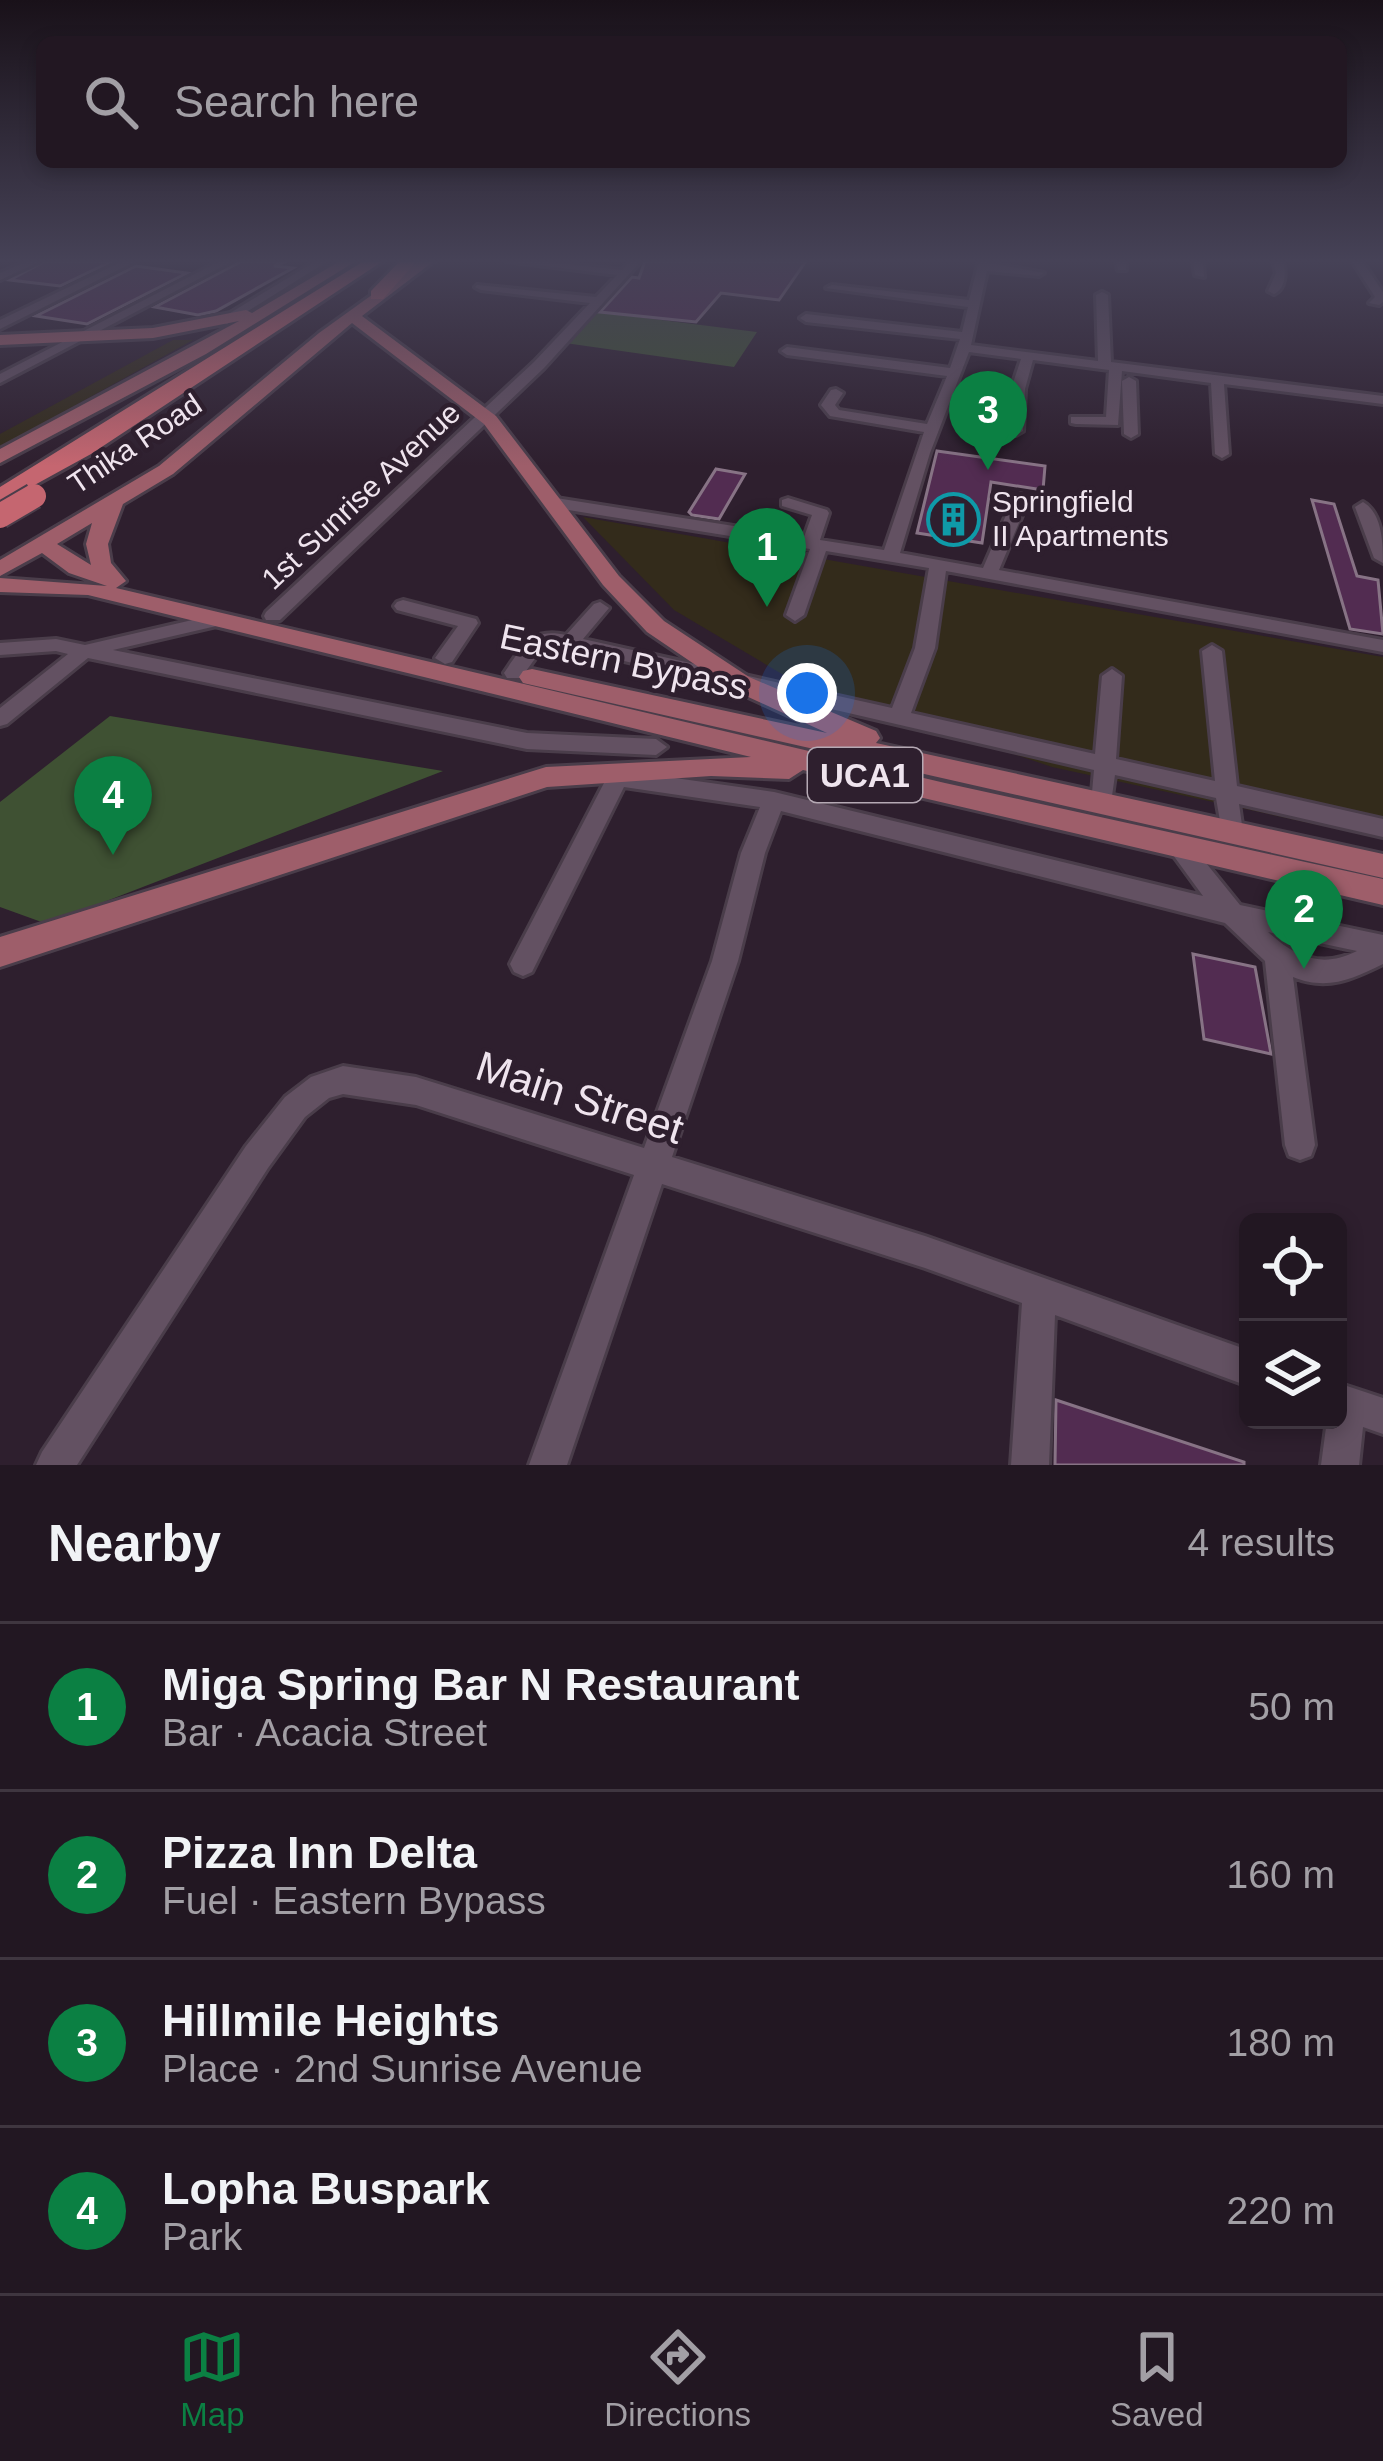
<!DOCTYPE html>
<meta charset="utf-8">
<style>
body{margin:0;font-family:Arial,sans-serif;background:#2a202a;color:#f1f3f6}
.controls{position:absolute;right:36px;bottom:36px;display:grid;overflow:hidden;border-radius:18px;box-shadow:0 6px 18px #0003}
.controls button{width:108px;height:108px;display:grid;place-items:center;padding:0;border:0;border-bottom:3px solid #3f3640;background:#221722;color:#f1f3f6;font:60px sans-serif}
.you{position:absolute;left:807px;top:693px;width:42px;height:42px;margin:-30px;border:9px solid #fff;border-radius:50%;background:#1a73e8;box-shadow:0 0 0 18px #1a73e833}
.badge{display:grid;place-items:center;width:78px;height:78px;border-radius:50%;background:#0b8043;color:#fff;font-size:39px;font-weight:700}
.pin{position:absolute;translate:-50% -99px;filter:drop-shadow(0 3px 6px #0008)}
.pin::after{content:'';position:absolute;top:63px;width:42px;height:36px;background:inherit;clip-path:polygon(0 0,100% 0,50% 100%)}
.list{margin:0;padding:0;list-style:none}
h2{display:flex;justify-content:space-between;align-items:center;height:156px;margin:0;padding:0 48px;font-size:51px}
h2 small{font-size:39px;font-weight:400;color:#a29fa5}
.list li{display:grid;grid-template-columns:78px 1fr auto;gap:36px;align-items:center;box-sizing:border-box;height:168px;padding:0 48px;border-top:3px solid #3f3640}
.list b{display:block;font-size:45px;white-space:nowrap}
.list p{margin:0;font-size:39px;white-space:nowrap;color:#a29fa5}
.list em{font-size:39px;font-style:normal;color:#a29fa5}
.icon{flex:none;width:66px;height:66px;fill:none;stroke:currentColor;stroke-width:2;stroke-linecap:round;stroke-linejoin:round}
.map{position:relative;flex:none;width:1383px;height:1465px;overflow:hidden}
.search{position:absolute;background:#221722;box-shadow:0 6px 18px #0003;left:36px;right:36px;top:36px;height:132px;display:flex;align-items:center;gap:30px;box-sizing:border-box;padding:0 42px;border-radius:18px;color:#a29fa5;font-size:45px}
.sheet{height:828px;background:#221722}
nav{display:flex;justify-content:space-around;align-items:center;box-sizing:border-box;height:168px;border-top:3px solid #3f3640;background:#221722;font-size:33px;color:#a29fa5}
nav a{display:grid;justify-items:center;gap:6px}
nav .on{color:#0b8043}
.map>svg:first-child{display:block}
.commercial{fill:#332b1b}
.green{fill:#3f5133}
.building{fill:#522c51;stroke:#877385;stroke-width:3}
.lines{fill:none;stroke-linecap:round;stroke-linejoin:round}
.minor-casing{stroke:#4a3d4a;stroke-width:6}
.major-casing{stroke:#4a3d4a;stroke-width:6}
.highway-casing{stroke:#4a3d4a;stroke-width:6}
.minor{fill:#635162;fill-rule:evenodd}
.major{fill:#9e5e6a;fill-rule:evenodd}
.highway{fill:#c56670;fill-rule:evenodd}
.highway-bridge-casing{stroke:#4a3d4a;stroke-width:28;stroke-linecap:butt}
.highway-bridge{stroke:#c56670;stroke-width:24}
.labels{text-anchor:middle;stroke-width:9;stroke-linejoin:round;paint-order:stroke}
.far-street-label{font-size:30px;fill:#efe4ee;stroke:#2e1f2e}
.far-poi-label{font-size:30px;fill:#efe4ee;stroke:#2e1f2e;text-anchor:start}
.shield{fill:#2e1f2e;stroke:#b5a9b4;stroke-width:3}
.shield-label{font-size:33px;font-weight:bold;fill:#efe4ee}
.street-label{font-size:36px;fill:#efe4ee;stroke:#2e1f2e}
.near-street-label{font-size:42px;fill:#efe4ee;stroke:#2e1f2e}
</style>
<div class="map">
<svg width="1383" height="1465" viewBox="0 0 1383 1465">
<rect width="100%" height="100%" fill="#2e1f2e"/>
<path class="commercial" d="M173,340H193L0,447V434Z
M583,517L1383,657V839L1052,767L787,677L674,610Z"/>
<path class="green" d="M597,312L757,332L734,367L565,343Z
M110,716L443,771L47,924L0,907V802Z"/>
<path class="building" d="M45,261H99L110,262L60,286L10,280Z
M242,261H287L274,266L293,268L216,311L198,315L155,307Z
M645,261H806L779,300L721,293L696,322L600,312L632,277L639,278Z
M136,266L187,273L87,324L36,316Z
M937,451L1045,466L1043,490L991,482L982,543L917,533Z
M716,469L745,474L719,519L692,515L689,512Z
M1312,500L1334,504L1357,576L1378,580L1383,634L1350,629Z
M1193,954L1255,967L1271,1054L1204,1039Z
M1056,1400L1244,1462V1465H1055Z"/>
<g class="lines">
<defs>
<path id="minor" d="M28,261H41L0,280V273Z
M123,261H136L0,329V320Z
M220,261H233L0,383V374Z
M316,261H328L227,324L217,321Z
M507,261H539L622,270L630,261H641L544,368L280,620H266L264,616L266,612L534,362L590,303L481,290L475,287L477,285L596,297L617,275Z
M979,261L1044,273L1039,276L987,271L971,345L1098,361L1096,295L1102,292L1108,295L1111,362L1383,396V404L1224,384L1229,454L1222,458L1215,454L1211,383L1122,371L1118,425L1076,424L1071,423V417H1106L1109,370L1033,360L1025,389L1023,431L1016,435L1009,431L1011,389L1021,359L969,352L930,453L900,553L983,568L1013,499L1021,494L1029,499L999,570L1383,640V652L946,571L935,648L911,713L1095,754L1102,676L1112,669L1122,676L1116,759L1215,781L1202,651L1212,645L1222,651L1237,786L1383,819V837L1239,804L1243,832L1239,838L1231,841L1223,838L1216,798L1115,775L1110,810H1094L1091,804L1094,770L551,644L542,649L521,678H507L504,673C522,647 531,627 566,635L594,604L600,602L609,608L583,639L892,708L915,648L929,568L826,551L804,615L795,621L786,615L810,549L556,508L548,503L556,498L804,537L812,515L782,506V500L788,498L827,510L829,513L820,540L884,550L924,432L830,416L821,405L831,390L836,389L843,393L835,405L839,410L927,424L947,376L787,355L781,351L787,347L950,368L960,339L806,322L800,318L806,314L962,332L968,307L826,288L832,285L969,300Z
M1116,261H1126V270H1118Z
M1193,261H1203L1204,277L1195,275Z
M1273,261H1283C1286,272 1286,289 1274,294L1268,291L1276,273Z
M1352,261H1362L1383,292V302L1379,305L1369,303L1375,297Z
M1129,377L1136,381L1138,434L1131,438L1124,434L1122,381Z
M1363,502C1382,513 1383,542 1383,563L1374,558L1355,507Z
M403,600L476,619L478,623L452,662L445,664L435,658L458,626L397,610L394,606L397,602Z
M218,614L227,620L225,624L113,650L527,733L656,739L667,747L656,755L527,749L88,658L7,724L0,726V708L68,654L56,651L0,655V643L56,639L85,645Z
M611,769L774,792L1203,896L1165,844L1169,837L1177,835L1185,837L1240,905L1383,935V964C1353,979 1327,991 1293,977L1315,1145L1311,1156L1300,1160L1289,1156L1285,1145L1265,961L1225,923L781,811L765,853L738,961L672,1157L925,1236L1248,1350V1386L1055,1315L1049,1465H1011L1022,1303L925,1268L662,1184L567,1465H529L634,1175L416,1105L343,1094L329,1098L305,1117L268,1168L77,1465H36L42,1452L246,1146L285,1097L311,1077L343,1066L416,1077L644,1148L712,961L741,853L760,807L624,787L532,972L523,976L514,972L510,964L514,956L604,783L600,777L603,771ZM1268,932L1357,951C1322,969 1295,957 1268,932Z
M1338,1383L1383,1398V1434L1363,1427L1359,1465H1321L1327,1420H1338Z"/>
<path id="major" d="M340,261H356L206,354L0,463V449L239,321L153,338L0,345V335L153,328L246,310L252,313Z
M419,261H434L362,316L496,416L619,576L664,621L749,677L876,731L880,738L876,743L1383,854V878L523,683L519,677L523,671L532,669L827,733L731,689L647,632L603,585L484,424L352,323L173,474L123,504L108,544L111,563L126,581L116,588L945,783L1383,879V905L803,770L789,779L711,776L547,787L0,967V937L546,767L751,757L88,595L0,592V578L107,586L69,573L42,553L0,576V560L159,466L319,333ZM92,523L86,544L91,565L57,544Z"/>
<path id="highway" d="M364,261H383L91,454L0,504V487Z
M400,261H417L383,299H371V291Z"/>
</defs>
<use href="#minor" class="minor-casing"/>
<use href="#major" class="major-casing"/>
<use href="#highway" class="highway-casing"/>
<use href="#minor" class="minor"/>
<use href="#major" class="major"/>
<use href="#highway" class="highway"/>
<defs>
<path id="highway-bridge" d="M0,516L34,496"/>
</defs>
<use href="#highway-bridge" class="highway-bridge-casing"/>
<use href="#highway-bridge" class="highway-bridge"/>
</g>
<linearGradient id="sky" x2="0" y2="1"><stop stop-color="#191119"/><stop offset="0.56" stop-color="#464257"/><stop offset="1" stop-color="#464257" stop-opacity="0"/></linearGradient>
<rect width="1383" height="466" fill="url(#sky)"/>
<defs>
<symbol id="building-ring" viewBox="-11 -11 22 22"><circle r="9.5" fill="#2e1f2e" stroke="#0f9aa8" stroke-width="1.5"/><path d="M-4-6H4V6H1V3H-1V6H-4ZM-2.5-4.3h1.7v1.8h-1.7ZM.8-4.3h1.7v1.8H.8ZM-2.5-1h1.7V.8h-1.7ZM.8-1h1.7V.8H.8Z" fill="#0f9aa8"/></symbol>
</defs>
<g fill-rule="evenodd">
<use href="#building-ring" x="924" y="490" width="59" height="59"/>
</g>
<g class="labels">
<g class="far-street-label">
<text transform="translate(135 444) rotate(-34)" y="10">Thika Road</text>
<text transform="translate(361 496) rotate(-43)" y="10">1st Sunrise Avenue</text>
</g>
<g class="far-poi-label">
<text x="992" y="512">Springfield<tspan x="992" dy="34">II Apartments</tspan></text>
</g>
<rect class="shield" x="808" y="748" width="114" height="54" rx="9"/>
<g class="shield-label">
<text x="865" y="787">UCA1</text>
</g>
<g class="street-label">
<text transform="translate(624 661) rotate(12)" y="13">Eastern Bypass</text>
</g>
<g class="near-street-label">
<text transform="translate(580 1097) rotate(18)" y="15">Main Street</text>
</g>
</g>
</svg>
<div class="controls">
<button><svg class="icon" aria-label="locate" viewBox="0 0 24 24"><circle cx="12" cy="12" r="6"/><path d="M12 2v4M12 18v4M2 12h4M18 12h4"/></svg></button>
<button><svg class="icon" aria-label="layers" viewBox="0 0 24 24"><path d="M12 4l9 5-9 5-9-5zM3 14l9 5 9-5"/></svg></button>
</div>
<div class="you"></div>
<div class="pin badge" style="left:767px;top:607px">1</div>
<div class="pin badge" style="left:1304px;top:969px">2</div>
<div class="pin badge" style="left:988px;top:470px">3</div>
<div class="pin badge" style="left:113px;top:855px">4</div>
<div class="search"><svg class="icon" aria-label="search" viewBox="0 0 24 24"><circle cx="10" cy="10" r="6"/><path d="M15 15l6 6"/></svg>Search here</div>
</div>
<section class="sheet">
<h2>Nearby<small>4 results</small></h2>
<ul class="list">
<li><span class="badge">1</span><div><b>Miga Spring Bar N Restaurant</b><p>Bar · Acacia Street</p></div><em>50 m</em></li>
<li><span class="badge">2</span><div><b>Pizza Inn Delta</b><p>Fuel · Eastern Bypass</p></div><em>160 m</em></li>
<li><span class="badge">3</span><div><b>Hillmile Heights</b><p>Place · 2nd Sunrise Avenue</p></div><em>180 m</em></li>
<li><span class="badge">4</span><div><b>Lopha Buspark</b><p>Park</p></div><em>220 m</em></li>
</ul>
</section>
<nav>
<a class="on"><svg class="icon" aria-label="map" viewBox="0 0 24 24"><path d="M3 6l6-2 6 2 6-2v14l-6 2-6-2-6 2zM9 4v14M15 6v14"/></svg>Map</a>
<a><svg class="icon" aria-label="directions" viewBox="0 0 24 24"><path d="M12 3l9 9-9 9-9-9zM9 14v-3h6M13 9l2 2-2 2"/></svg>Directions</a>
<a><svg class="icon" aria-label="saved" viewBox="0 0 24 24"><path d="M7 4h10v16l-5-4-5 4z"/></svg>Saved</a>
</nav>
